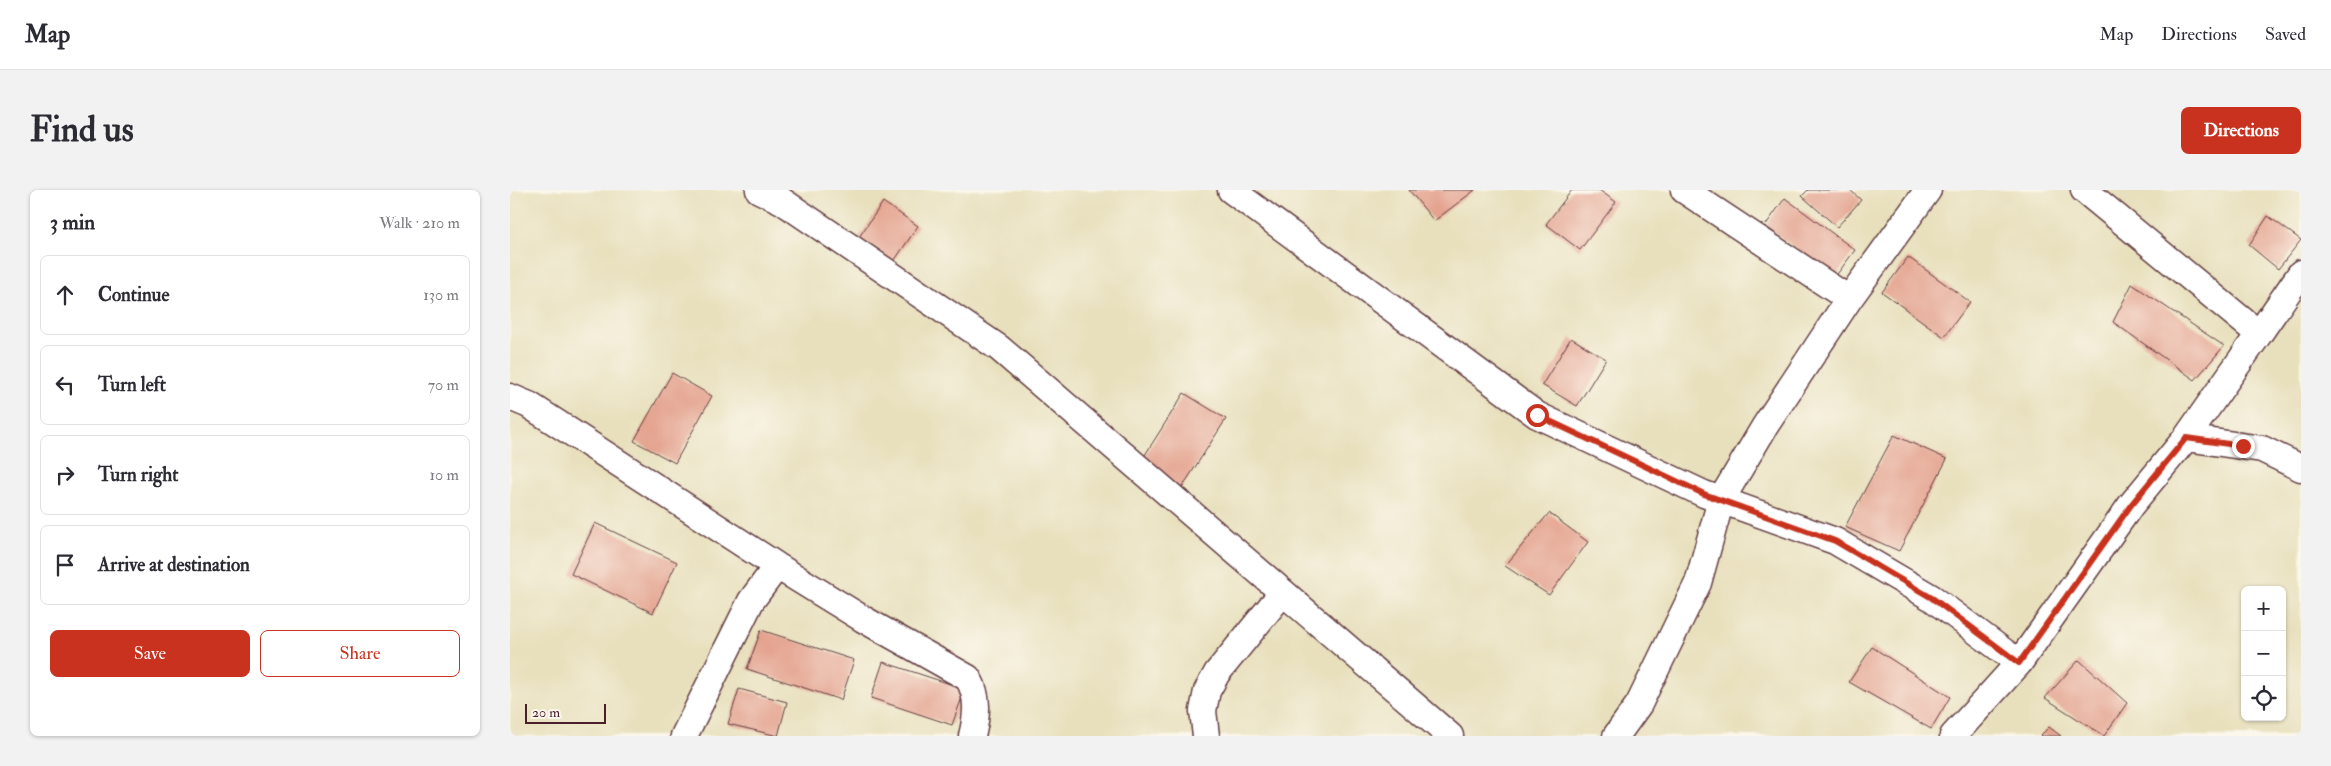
<!DOCTYPE html>
<meta charset="utf-8">
<style>
body{margin:0;font-family:"IM FELL Double Pica",serif;background:#f2f2f3;color:#2b2b33}
.controls{position:absolute;right:15px;bottom:15px;display:grid;overflow:hidden;border-radius:8px;box-shadow:0 1px 4px #0004}
.controls button{width:45px;height:45px;display:grid;place-items:center;padding:0;border:0;border-bottom:1px solid #e1e1e2;background:#fff;color:#2b2b33;font:25px sans-serif}
.scale{position:absolute;left:15px;bottom:12px;width:81px;box-sizing:border-box;padding-left:5px;border:2px solid #4a1f2b;border-top:0;font-size:14px;line-height:18px;white-space:nowrap;color:#4a1f2b;-webkit-text-stroke:4px #fbf7ec;paint-order:stroke}
.stop{position:absolute;width:15px;height:15px;margin:-11px;border:4px solid #c8321e;border-radius:50%;background:#fff}
.stop.end{background:#c8321e;border-color:#fff;box-shadow:0 1px 5px #0008}
.list{margin:0;padding:0;list-style:none}
h2{display:flex;justify-content:space-between;align-items:center;height:65px;margin:0;padding:0 20px;font-size:21px}
h2 small{font-size:16px;font-weight:400;color:#7c7c81}
.list li{display:grid;grid-template-columns:32px 1fr auto;gap:15px;align-items:center;box-sizing:border-box;height:80px;margin:0 10px 10px;padding:0 10px;border:1px solid #e1e1e2;border-radius:8px}
.list b{display:block;font-size:19px;white-space:nowrap}
.list em{font-size:16px;font-style:normal;color:#7c7c81}
.actions{display:flex;gap:10px;padding:15px 20px}
.actions a{flex:1;padding:11px 0;border:1px solid #c8321e;border-radius:8px;text-align:center;font-size:18px;color:#c8321e}
.actions .main{background:#c8321e;color:#fff}
.icon{flex:none;width:28px;height:28px;fill:none;stroke:currentColor;stroke-width:2;stroke-linecap:round;stroke-linejoin:round}
.map{position:relative;flex:none;width:1791px;height:546px;overflow:hidden;border-radius:8px}
header{display:flex;align-items:center;gap:30px;box-sizing:border-box;height:70px;padding:0 25px;background:#fff;border-bottom:1px solid #e1e1e2}
header strong{font-size:24px}
nav{display:flex;gap:28px;margin-inline-start:auto;font-size:18px}
.intro{display:flex;align-items:center;justify-content:space-between;box-sizing:border-box;height:120px;padding:0 30px}
h1{margin:0;font-size:35px}
.button{padding:12px 22px;border-radius:8px;background:#c8321e;color:#fff;font-size:18px;font-weight:700}
main{display:flex;gap:30px;padding:0 30px}
aside{flex:1;background:#fff;border-radius:8px;box-shadow:0 1px 4px #0004}
.map>svg:first-child{display:block}
.building{fill:#e4a38f}
.lines{fill:none;stroke-linecap:round;stroke-linejoin:round}
.street-casing{stroke:#623c41;stroke-width:29}
.street{stroke:#fff;stroke-width:26}
.route{stroke:#c8321e;stroke-width:6}
</style>
<header>
<strong>Map</strong>
<nav><a>Map</a><a>Directions</a><a>Saved</a></nav>
</header>
<div class="intro"><h1>Find us</h1><a class="button">Directions</a></div>
<main>
<aside>
<h2>3 min<small>Walk · 210 m</small></h2>
<ul class="list">
<li><svg class="icon" aria-label="ahead" viewBox="0 0 24 24"><path d="M12 20V5M6 11l6-6 6 6"/></svg><div><b>Continue</b></div><em>130 m</em></li>
<li><svg class="icon" aria-label="left" viewBox="0 0 24 24"><path d="M17 20v-9H6M10 6l-5 5 5 5"/></svg><div><b>Turn left</b></div><em>70 m</em></li>
<li><svg class="icon" aria-label="right" viewBox="0 0 24 24"><path d="M7 20v-9h11M14 6l5 5-5 5"/></svg><div><b>Turn right</b></div><em>10 m</em></li>
<li><svg class="icon" aria-label="arrive" viewBox="0 0 24 24"><path d="M6 21V4h12l-3 4 3 4H6"/></svg><div><b>Arrive at destination</b></div></li>
</ul>
<div class="actions"><a class="main">Save</a><a>Share</a></div>
</aside>
<div class="map">
<svg width="1791" height="546" viewBox="0 0 1791 546">
<rect width="100%" height="100%" fill="#fbf7ec"/>
<filter id="ink" filterUnits="userSpaceOnUse"><feTurbulence type="fractalNoise" baseFrequency=".02" numOctaves="2"/><feDisplacementMap in="SourceGraphic" scale="10" xChannelSelector="R" yChannelSelector="G"/><feConvolveMatrix kernelMatrix="1 2 1 2 8 2 1 2 1" color-interpolation-filters="sRGB"/></filter>
<filter id="wash" filterUnits="userSpaceOnUse"><feTurbulence type="fractalNoise" baseFrequency=".0096" numOctaves="4" result="noise"/><feDisplacementMap in="SourceGraphic" scale="20" xChannelSelector="R" yChannelSelector="G"/><feGaussianBlur stdDeviation="1.12" result="paint"/><feColorMatrix in="noise" values="0 0 0 0 0 0 0 0 0 0 0 0 0 0 0 0 0 1.4 0 .05"/><feComposite in="paint" operator="in"/></filter>
<g filter="url(#wash)">
<rect width="100%" height="100%" fill="#e8e0bd"/>
<g id="blocks">
<path class="building" d="M899,0H965L924,31Z
M1062,0H1089L1106,12L1070,60L1036,34Z
M1298,0H1340L1351,10L1327,37L1292,6Z
M1275,8L1345,60L1325,87L1255,36Z
M373,12L408,36L380,77L345,53Z
M1758,26L1791,50L1768,79L1739,55Z
M1398,67L1460,112L1434,147L1372,102Z
M1622,94L1714,156L1685,190L1603,132Z
M1061,148L1096,169L1067,216L1032,195Z
M162,183L202,206L165,273L124,251Z
M674,203L716,229L669,302L628,276Z
M1384,245L1437,269L1389,361L1335,337Z
M1039,323L1078,352L1039,405L995,376Z
M85,333L167,372L143,423L61,384Z
M251,440L344,470L331,510L237,479Z
M1362,457L1440,507L1421,539L1339,492Z
M1569,470L1617,513L1594,546L1535,508Z
M373,472L455,499L442,535L361,508Z
M229,499L277,512L268,546L218,534Z
M1539,537L1551,546H1530Z"/>
</g>
</g>
<g filter="url(#ink)">
<use href="#blocks" fill-opacity="0" stroke="#623c41" stroke-width="1"/>
<g class="lines">
<defs>
<path id="street" d="M249,0L272,11L489,158L940,546
M721,0L1027,225L1194,304L1325,351L1422,408L1509,473
M1174,0L1339,109
M1749,144L1791,83
M0,207L19,215L267,376L353,429L458,488C469,506 467,526 462,546
M1676,248L1752,259L1791,278
M174,546L241,411L267,376
M696,546L693,521L697,501L707,483L773,402
M1106,546L1129,514L1188,393L1211,310L1255,236L1339,109L1418,0
M1443,546L1509,473L1621,315L1676,248L1749,144L1574,0"/>
</defs>
<use href="#street" class="street-casing"/>
<use href="#street" class="street"/>
</g>
</g>
<g class="lines" filter="url(#ink)">
<path class="route" d="M1027,225L1194,304L1325,351L1422,408L1509,473L1621,315L1676,248L1733,256"/>
</g>
</svg>
<div class="controls">
<button>+</button>
<button>−</button>
<button><svg class="icon" aria-label="locate" viewBox="0 0 24 24"><circle cx="12" cy="12" r="6"/><path d="M12 2v4M12 18v4M2 12h4M18 12h4"/></svg></button>
</div>
<div class="scale">20 m</div>
<div class="stop" style="left:1027px;top:225px"></div>
<div class="stop end" style="left:1733px;top:256px"></div>
</div>
</main>
